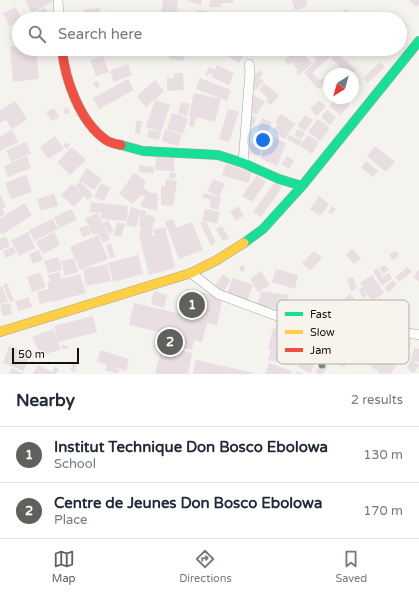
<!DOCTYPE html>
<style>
body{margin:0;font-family:"Varela Round",sans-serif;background:#f2f2f3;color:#1f2937}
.compass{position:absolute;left:323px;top:68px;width:36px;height:36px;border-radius:50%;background:#fff;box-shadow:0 2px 10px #0003;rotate:217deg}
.scale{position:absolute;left:12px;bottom:10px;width:67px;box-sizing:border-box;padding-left:4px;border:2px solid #11110e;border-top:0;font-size:11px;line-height:14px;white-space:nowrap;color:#11110e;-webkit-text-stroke:3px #f6f4ec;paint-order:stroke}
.you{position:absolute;left:263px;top:140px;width:14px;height:14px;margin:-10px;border:3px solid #fff;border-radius:50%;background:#1a73e8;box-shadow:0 0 0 6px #1a73e833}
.badge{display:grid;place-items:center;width:26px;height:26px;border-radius:50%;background:#60605c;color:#fff;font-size:13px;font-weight:700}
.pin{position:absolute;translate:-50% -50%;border:2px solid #fff;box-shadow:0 1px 4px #0006}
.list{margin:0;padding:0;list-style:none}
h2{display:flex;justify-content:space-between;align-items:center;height:52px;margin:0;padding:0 16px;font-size:17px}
h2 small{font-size:13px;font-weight:400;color:#747a83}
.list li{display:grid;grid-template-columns:26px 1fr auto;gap:12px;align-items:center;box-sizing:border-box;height:56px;padding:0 16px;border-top:1px solid #e0e1e3}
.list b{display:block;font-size:15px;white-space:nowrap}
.list p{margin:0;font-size:13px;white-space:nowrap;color:#747a83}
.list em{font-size:13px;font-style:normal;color:#747a83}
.icon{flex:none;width:22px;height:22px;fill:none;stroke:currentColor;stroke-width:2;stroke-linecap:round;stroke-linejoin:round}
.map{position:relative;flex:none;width:419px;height:374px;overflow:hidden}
.search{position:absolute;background:#fff;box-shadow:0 2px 10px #0003;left:12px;right:12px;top:12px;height:44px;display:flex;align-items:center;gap:10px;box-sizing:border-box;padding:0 14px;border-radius:22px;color:#747a83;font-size:15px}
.sheet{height:164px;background:#fff}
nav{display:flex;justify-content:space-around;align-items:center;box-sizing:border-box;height:56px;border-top:1px solid #e0e1e3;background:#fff;font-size:11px;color:#747a83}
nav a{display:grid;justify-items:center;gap:2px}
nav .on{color:#60605c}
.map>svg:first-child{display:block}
.building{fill:#e9dee2}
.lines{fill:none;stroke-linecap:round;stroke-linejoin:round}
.street-casing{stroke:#a8a7a4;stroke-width:10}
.fast-casing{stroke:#a8a7a4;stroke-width:10}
.slow-casing{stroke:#a8a7a4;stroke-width:10}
.jam-casing{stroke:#a8a7a4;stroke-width:10}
.street{stroke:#fdfdfc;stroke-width:9}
.fast{stroke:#16e098;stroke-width:9}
.slow{stroke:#ffcf43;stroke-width:9}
.jam{stroke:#f24e42;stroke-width:9}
.tree{fill:#768b7c}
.key{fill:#f6f4ec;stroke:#b1b0a9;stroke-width:1}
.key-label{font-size:11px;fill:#11110e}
</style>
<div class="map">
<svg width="419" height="374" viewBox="0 0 419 374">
<rect width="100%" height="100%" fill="#f4f3ee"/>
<path class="building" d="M28,0H55L32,13L25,1Z
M163,0H178L176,17L161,14Z
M189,0H202L201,5L188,1Z
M210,0H233V3H222L221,7H209Z
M292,0H306L307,6L295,10Z
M409,0H419V4L416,7Z
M16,7L21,19H19V21L9,26L3,13Z
M45,8L50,19H28L27,17Z
M99,8L101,19H85L84,10Z
M346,9L356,19H342L339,16Z
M198,10L211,12L210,19H196Z
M249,12L250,19H237L236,14Z
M212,14L222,16V19H211Z
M398,16L407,25L400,32V19H395Z
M19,29V42H18L16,30Z
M19,46V49H36L39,79L13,82L10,47Z
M101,49H113V52L102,54Z
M170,49H186L184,61L169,59Z
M210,49H226L225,53Z
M233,49H247L239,63L229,57Z
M290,49H299L293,54L289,50Z
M299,49L312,63L299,75L296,72L298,70L291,62L288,65L284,60Z
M306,49H331L335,53L312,73L319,80L324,78L329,83L318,89L304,73L317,59Z
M344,49H348L351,51L347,56L342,52Z
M336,52L356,70L352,74H348L331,58Z
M103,56L109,72L96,76L90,60Z
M380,62L385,67L368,83L363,78Z
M128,64L132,75L114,82L110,71Z
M217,65L234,73L229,85L211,77L213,74L209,73L208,76L205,75L209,67L215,70Z
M259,70L263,73L259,78L264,81L256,90L248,84Z
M174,73H183L184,90L167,91V78H174Z
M200,78L231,90L227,101L196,89Z
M128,79L134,90L99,109L93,98Z
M155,80L164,91L146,107L137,96Z
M97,81L100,86L96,88L93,84Z
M264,83L279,95L271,105L266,101L268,98L259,90Z
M194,93L221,99L215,122L196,117L194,127L189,126L191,116L189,115Z
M254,95L265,102L256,115L245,108Z
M336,98H342L350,104L341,115L329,106Z
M155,100L170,105L161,132L146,127Z
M319,100L326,106L317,116L310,109Z
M15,101L27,119L12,129L6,120L0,123V111Z
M181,102L190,104L187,116L178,114Z
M54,108L59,117L52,121L46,112Z
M68,108L70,113L65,114L63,109Z
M228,109L239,112L229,142L219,139Z
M327,110L336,117L330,125L321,117Z
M245,112L257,118L252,127L241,121Z
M172,113L188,118L183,134L167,129Z
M281,114L296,124L289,132L275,122Z
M305,115L313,120L305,131L297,126Z
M262,118L272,122L263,146L253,142Z
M318,119L330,128L320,141L308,132Z
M136,121H142L140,134H135Z
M278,124L289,133L284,139L273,131Z
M165,129L182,135L178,146L162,141Z
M298,129L305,133L301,139L294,135Z
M12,130L18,142L0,151V136Z
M149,130L161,132L159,140L147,137Z
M289,135L302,141L299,146L287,139Z
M308,135L319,142L312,154L300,146Z
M55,136L64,149L48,159L40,147Z
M269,136L286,143L277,166L260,158Z
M26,142L31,153L11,162L6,150Z
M66,142L70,145L67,149L63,146Z
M251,143L262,147L259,157L248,153Z
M375,146L395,162L386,172L367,156Z
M72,147L86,160L70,175L57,162Z
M27,156L31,168L8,177L4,166Z
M156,156L174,157V171L155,170Z
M287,156L294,161L289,169L281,164Z
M366,161L378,171L373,177L361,168Z
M226,164L252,172L248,183L222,175Z
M139,165L154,167V173L139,172Z
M87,168L102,179L94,190L79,180Z
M170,172L176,173L175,179L169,178Z
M134,173L146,181L143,187L150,193H157L158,197L157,211L140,206L145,197L141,195L133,204L119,194Z
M26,175L32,192L11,199L5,183Z
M257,175L266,182L252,202L242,196Z
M166,179L177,181L173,206L161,205V186H165Z
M213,179L225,184L219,197L207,191Z
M80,181L93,195L88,200L75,186Z
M275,182L282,187L261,217L253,212Z
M101,183L110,188L104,201L94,197Z
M72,184L84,196L74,207L61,195Z
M204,193L221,198L218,210L209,207L211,200L202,197Z
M0,194L6,207L2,209L5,214L0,217Z
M54,194L58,206L41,211L37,199Z
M319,196L329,204L320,216L310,209Z
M91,202L128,206L127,221L101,219V213L90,212Z
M24,203L32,215L2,235L0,232V219Z
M238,206L244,215L236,221L230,212Z
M332,206L336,209L332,214L328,212Z
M131,207L141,210L136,227L126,225Z
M71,209L77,220L59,228L54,217Z
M205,209L220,212L217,224L202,220Z
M141,210L146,211L145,220L147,214L156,218L153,224L152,236H155L153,230L165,227L175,268L149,275L140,239H143L139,238L141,226H139Z
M98,213L110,239L103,243L98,233L93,235L85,219Z
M53,219L58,229L34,241L29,230Z
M173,219L176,228L192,222L203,250L179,259L165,222Z
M108,220L114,232L109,234L103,223Z
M206,221L216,243L211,246L200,223Z
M117,222L125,224L121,237L114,235Z
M87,225L91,234L83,237L79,228Z
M222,226L229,238L223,241L216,229Z
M28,232L35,248L19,256L11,240Z
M54,232L60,245L43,254L36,242Z
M98,235L108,259L80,270L70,247Z
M6,236L10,246L0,250V239Z
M111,244L115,257L110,258L106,245Z
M13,247L16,253L6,258L3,251Z
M352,249L361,258L354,264L346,255Z
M39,250L43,260L33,264L29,254Z
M314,251L322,258L310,271L302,263Z
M397,251L399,257L392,260L389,254Z
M138,255L143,274L113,282L108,263Z
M58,257L62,270L48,273L44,261Z
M74,258L78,272L65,276L61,261Z
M107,264L111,281L86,286L83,269Z
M244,265L245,270L241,272L239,267Z
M385,265L389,270L383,274L379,268Z
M407,267L412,272L399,282L395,277Z
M377,268L383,277L389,273L392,279L382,286L373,271Z
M276,269L298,275L295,289L272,282Z
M419,269V282L413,277Z
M261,271L270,285L258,292L250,279Z
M40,272L46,287L32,292L27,277Z
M59,272L61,279L80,274L86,293L53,302L52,301L40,304L37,292L49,289L47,283L50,282L48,275Z
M223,274L231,280L222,294L213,289Z
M372,275L384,293L372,301L363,289L367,296L363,298L359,289L363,287L360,283Z
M353,277L357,288L351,291L347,279Z
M233,278L253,285L246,304L226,296Z
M393,280L397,284L389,293L384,288Z
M7,283L14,301L10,302L3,285Z
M0,286H2L8,302L0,304Z
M187,289L223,297L217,325L207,323L202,342L194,340L192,350L163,343L165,333L129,325L134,303L182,314Z
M154,291L167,295L164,308L151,304Z
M261,291L288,295L285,310L258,305Z
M350,294L355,299L341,312L336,306Z
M29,297L32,307L18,311L15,301Z
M379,298L394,308L376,331L367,324L370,331L358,336L356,329L367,324L362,320Z
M10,303L12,314L3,316L0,305Z
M93,316L97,332L58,342L54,326Z
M273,328L296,333L293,347L296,348L292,366L268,360L271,350L268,349Z
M53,329L61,349L41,356L32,337Z
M386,330L394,336L384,349L400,361L390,374L387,372L386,374H378L379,372L360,358L365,352L361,349L368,340L375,345Z
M404,340L411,342L409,351L402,350Z
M62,345L68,346V349H62Z
M9,346L30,354L24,371L3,363Z
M162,346L192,353L188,374H155Z
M331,347L349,353L345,367L327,361Z
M414,348L419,349V362L412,361L419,365L414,373L407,368L411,360Z
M100,350L129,359L126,371L97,362Z
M303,355L316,362L310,373L297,366Z
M196,360L254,373V374H193Z
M73,363L77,364L75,372L70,370Z
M269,363L292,371L291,374H265Z
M321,363L328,367L323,374H318L315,372Z
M38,365L52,372L55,366L59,369L56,374H33Z
M107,365L119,370L118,374L105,370Z
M12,368L23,374H9Z
M297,371L304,374H295Z"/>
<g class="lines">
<defs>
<path id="street" d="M58,0L59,19
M243,163L250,71L249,64
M191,273L218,294L352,344C372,333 396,329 419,335"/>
<path id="fast" d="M121,145L143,151L218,155L243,163L279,179L302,186
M244,243L263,229L302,186L419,41"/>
<path id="slow" d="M0,332L191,273L217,260L244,243"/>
<path id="jam" d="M62,49C65,80 80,122 106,140C110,143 116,144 121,145"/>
</defs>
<use href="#street" class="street-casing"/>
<use href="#fast" class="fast-casing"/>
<use href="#slow" class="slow-casing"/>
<use href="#jam" class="jam-casing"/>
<use href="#street" class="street"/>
<use href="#fast" class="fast"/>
<use href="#slow" class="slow"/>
<use href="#jam" class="jam"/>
</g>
<circle class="tree" cx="322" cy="365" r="3.5"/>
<rect x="277" y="300" width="132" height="64" rx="6" class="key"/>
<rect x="285" y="312" width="18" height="4" fill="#16e098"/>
<rect x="285" y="330" width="18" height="4" fill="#ffcf43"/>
<rect x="285" y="348" width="18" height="4" fill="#f24e42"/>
<g class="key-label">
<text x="310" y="318">Fast</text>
<text x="310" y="336">Slow</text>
<text x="310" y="354">Jam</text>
</g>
</svg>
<svg class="compass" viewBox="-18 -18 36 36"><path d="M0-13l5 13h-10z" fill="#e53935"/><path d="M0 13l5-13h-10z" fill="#747a83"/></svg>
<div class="scale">50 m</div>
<div class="you"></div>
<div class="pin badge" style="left:192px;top:305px">1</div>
<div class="pin badge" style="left:170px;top:342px">2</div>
<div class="search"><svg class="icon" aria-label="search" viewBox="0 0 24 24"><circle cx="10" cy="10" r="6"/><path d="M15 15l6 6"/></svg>Search here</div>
</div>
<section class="sheet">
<h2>Nearby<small>2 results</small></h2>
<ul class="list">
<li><span class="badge">1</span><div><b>Institut Technique Don Bosco Ebolowa</b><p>School</p></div><em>130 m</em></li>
<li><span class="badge">2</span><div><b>Centre de Jeunes Don Bosco Ebolowa</b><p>Place</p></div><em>170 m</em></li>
</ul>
</section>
<nav>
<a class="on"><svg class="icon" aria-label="map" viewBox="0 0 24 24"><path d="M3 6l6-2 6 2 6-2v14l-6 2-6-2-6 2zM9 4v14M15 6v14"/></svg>Map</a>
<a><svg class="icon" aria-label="directions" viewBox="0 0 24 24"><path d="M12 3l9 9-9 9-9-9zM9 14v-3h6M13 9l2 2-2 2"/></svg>Directions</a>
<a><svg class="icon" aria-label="saved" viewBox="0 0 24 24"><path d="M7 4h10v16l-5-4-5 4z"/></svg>Saved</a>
</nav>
